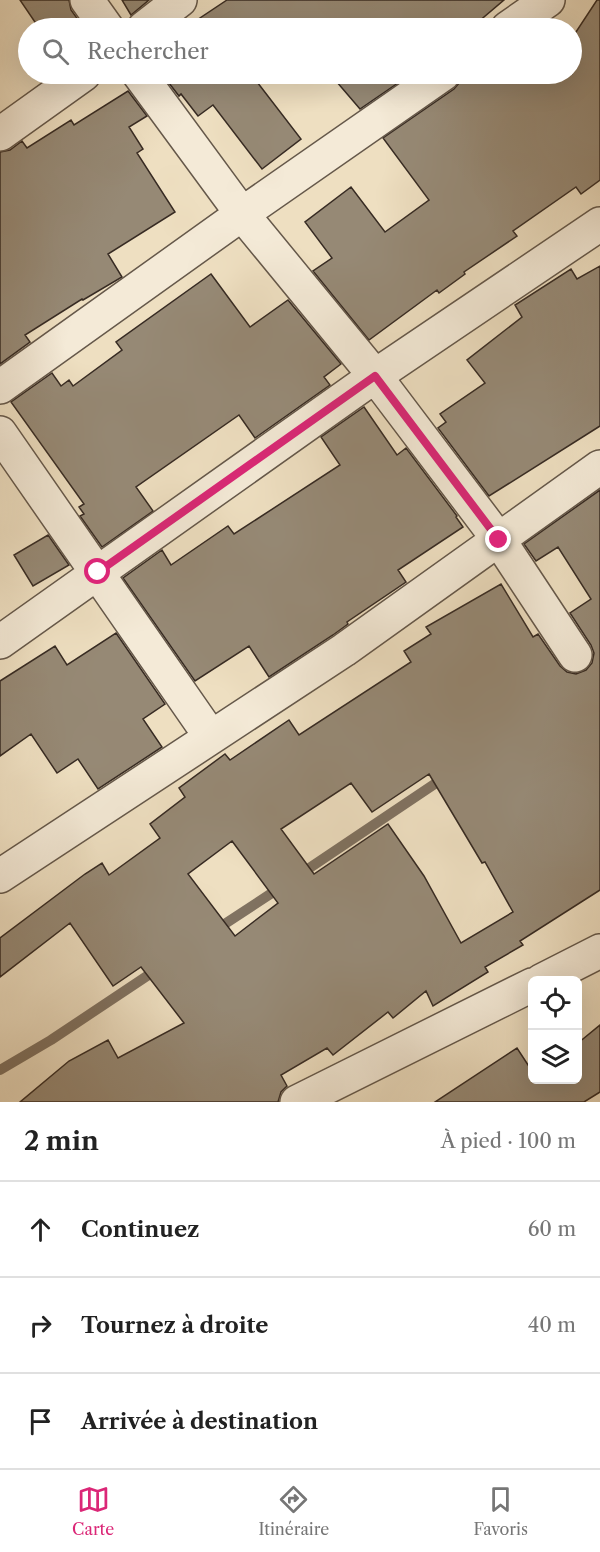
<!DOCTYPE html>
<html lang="fr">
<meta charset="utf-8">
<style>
body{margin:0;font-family:"Libre Caslon Text",serif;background:#f6f6f6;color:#222}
.controls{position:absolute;right:18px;bottom:18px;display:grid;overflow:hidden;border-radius:9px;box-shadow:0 6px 24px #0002}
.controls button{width:54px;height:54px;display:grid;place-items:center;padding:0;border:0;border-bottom:2px solid #e0e0e0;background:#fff;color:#222;font:30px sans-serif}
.stop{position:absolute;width:18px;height:18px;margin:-14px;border:4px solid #db2777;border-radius:50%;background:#fff}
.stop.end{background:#db2777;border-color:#fff;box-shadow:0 2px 6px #0008}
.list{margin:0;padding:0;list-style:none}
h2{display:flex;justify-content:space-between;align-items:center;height:78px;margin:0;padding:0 24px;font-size:26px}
h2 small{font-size:20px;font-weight:400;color:#767676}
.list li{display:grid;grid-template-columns:39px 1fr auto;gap:18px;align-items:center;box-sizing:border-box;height:96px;padding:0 24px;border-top:2px solid #e0e0e0}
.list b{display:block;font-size:22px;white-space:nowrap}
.list em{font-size:20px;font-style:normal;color:#767676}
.icon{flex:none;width:33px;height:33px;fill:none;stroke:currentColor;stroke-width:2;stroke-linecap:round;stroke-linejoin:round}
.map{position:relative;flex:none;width:600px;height:1102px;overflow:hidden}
.search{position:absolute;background:#fff;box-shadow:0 6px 24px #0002;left:18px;right:18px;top:18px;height:66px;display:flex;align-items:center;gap:15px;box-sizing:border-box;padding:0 21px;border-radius:33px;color:#767676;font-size:22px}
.sheet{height:366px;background:#fff}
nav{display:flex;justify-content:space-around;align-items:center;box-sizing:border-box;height:84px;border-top:2px solid #e0e0e0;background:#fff;font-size:16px;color:#767676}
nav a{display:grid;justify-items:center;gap:3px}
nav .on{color:#db2777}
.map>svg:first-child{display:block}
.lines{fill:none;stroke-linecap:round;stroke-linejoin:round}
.stream{stroke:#807261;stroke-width:10}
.building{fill:#968975;stroke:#372b23;stroke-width:1.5;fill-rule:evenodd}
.minor-casing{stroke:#65584a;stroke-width:36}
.minor{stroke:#f4ead7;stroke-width:33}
.route{stroke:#db2777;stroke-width:8}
</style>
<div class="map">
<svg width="600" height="1102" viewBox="0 0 600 1102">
<rect width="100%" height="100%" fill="#eedfc1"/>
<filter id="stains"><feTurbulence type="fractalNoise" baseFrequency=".00333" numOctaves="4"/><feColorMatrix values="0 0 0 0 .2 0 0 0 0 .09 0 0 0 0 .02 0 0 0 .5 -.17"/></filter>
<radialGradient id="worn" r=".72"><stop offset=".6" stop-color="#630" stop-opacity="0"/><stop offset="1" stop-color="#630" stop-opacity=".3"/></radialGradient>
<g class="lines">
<path class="stream" d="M299,875L445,777
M214,931L281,887
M0,1070L51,1040L159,968"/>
</g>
<path class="building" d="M20,0H69L71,10L79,21L69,28H39Z
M122,0H149L131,15Z
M227,0H504L471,28H185Z
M597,0H600V180L581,194L576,187L513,231L517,236L464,272L465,274L439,293L437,290L369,340L313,271L332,258L305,222L351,187L385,232L429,200L383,138L454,89L460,82L462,74H572V38Z
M162,74H260L254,78L301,139L262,169L213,105L198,116L181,94L179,96Z
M330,74H411L360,109Z
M128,91L147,116L129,127L143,149L137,153L175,212L108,254L122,277L83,300L82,299L25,335L30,342L0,364V152L10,150L22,141L27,148L71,120L74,125Z
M600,266V426L489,496L438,428L446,422L440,414L485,383L467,360L522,317L515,305L571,269L577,279Z
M211,274L250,327L288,300L341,364L324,377L330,385L255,438L239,415L136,487L153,511L102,547L80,516L84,514L79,507L84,504L11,402L52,373L61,386L69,380L73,386L122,350L116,342Z
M364,407L397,455L406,448L457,516L456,517L463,527L398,570L406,582L347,622L348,624L333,635L269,677L249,646L195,681L123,578L162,550L171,565L228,526L234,534L340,465L321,437Z
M600,490V890L520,941L523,945L485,967L488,972L433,1006L426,991L393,1018L388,1012L333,1055L327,1048L281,1075L287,1086L281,1092L278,1102H20L69,1061L108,1040L118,1058L184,1023L141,967L113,986L70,923L0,977V938L85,874L102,863L109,875L160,838L150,824L185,797L179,788L225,754L230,760L289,720L299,735L411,662L404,651L431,634L426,627L501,584L533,637L538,634L560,666L567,672L576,674L586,670L592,663L594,653L591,645L570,613L591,599L558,547L536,561L524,544ZM429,774L482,863L485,862L513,912L461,943L424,876L388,824L314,874L281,829L351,783L372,812ZM232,841L278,903L235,936L188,874Z
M48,535L69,565L33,586L14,555Z
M116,633L165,704L143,719L162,747L98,789L78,759L57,773L31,734L0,756V681L55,646L67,665Z
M600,1025V1092L584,1102H435L517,1048L532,1071V1080H578V1043Z"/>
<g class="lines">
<defs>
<path id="minor" d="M87,0L107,28
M144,28L180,0
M508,28L548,0
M139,74L242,214L375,376L499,540L575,655
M0,134L84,74
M0,387L242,214L443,74
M0,433L211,737
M0,642L375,376L600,224
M0,876L344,650L600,467
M541,981L600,951
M297,1102L532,985"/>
</defs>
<use href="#minor" class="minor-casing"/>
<use href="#minor" class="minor"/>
</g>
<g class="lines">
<path class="route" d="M98,572L375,376L499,540"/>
</g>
<rect width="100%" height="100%" filter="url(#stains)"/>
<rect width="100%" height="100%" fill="url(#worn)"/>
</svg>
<div class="controls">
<button><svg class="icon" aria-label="locate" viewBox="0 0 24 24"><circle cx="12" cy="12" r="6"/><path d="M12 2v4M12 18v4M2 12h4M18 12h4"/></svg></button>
<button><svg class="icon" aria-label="layers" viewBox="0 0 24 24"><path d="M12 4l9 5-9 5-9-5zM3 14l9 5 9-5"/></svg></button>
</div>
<div class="stop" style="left:98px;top:572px"></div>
<div class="stop end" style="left:499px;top:540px"></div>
<div class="search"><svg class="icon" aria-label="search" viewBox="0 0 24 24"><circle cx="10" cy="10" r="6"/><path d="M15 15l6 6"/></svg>Rechercher</div>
</div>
<section class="sheet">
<h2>2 min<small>À pied · 100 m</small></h2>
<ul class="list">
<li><svg class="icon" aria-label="ahead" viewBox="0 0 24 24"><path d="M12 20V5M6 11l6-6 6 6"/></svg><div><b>Continuez</b></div><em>60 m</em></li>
<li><svg class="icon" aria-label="right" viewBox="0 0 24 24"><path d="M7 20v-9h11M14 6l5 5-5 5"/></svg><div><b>Tournez à droite</b></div><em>40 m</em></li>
<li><svg class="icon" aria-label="arrive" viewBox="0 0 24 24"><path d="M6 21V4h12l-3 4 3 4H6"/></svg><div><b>Arrivée à destination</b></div></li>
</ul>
</section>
<nav>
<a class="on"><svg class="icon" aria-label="map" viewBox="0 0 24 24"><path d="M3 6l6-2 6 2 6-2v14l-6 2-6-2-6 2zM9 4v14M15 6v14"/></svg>Carte</a>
<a><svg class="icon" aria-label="directions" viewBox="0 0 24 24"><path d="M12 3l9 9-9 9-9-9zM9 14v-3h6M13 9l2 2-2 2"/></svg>Itinéraire</a>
<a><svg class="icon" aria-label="saved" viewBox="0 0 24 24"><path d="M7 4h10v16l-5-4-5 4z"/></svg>Favoris</a>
</nav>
